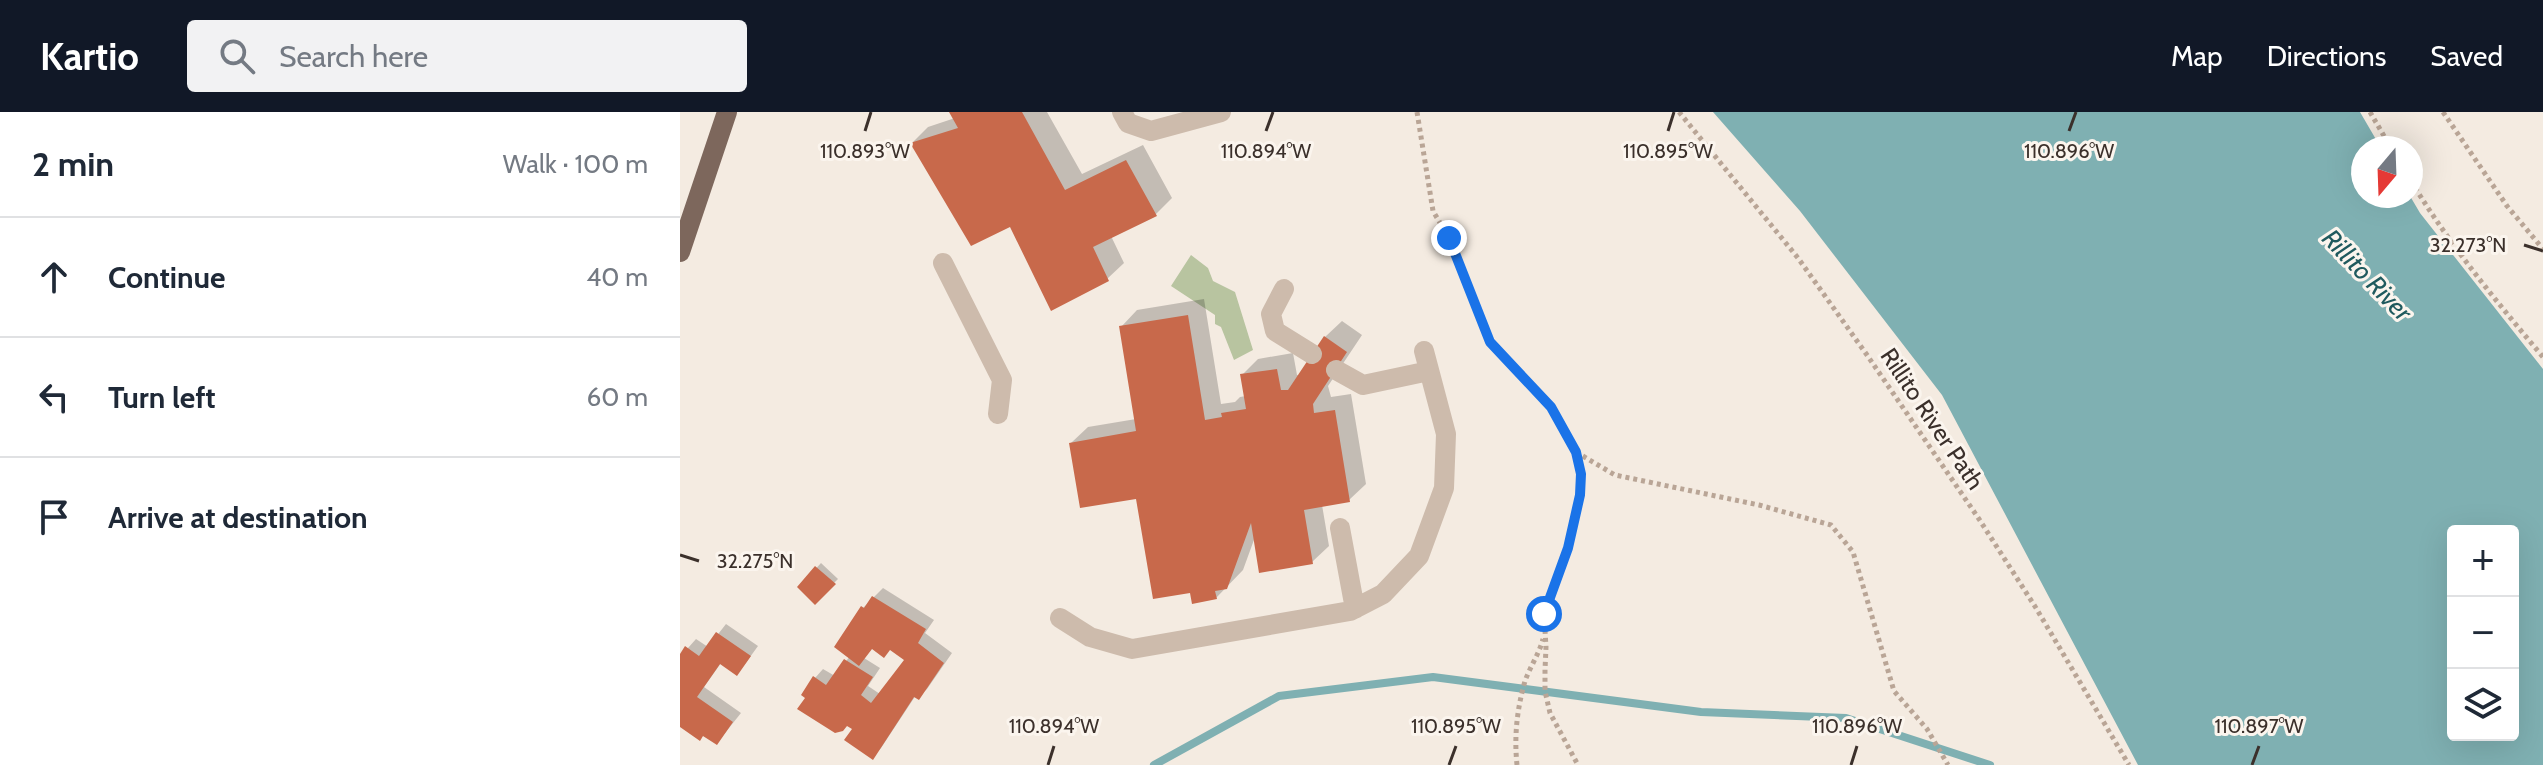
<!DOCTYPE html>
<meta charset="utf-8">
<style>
body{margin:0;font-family:Cabin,sans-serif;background:#f2f2f3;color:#1f2937}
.controls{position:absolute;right:24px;bottom:24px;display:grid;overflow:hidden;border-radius:8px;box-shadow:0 8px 32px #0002}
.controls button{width:72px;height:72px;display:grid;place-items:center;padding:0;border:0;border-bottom:2px solid #e0e1e3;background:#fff;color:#1f2937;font:40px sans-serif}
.compass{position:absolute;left:1671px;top:24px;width:72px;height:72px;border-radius:50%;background:#fff;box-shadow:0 8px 32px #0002;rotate:199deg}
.stop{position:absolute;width:24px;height:24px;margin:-18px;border:6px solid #1a73e8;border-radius:50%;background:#fff}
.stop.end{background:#1a73e8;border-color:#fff;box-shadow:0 2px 8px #0008}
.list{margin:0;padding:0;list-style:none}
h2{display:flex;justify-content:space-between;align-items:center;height:104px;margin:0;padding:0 32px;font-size:34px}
h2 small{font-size:26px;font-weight:400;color:#747a83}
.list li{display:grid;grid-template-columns:52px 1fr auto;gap:24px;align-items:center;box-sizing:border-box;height:120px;padding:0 32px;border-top:2px solid #e0e1e3}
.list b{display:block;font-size:30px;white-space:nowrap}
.list em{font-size:26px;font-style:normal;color:#747a83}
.icon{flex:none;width:44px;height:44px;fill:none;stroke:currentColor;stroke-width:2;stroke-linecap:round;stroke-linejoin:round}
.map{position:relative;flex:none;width:1863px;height:653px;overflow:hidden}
header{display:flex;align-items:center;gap:48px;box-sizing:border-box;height:112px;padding:0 40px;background:#111827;color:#fff}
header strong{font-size:38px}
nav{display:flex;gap:44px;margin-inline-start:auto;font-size:28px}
.search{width:560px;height:72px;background:#f2f2f3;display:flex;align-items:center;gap:20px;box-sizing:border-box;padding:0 28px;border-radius:8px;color:#747a83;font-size:30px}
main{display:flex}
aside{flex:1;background:#fff}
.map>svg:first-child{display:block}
.green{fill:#b8c4a0}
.water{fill:#7fb0b2;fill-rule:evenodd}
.shadow{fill:#0003;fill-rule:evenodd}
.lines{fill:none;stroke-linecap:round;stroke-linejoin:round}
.stream{stroke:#7fb0b2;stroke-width:8}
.building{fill:#c8694b}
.path{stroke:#b9a596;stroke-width:5;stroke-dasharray:4 4;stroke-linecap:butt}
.minor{stroke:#cdbbac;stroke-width:20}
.major{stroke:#7d675c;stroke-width:20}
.route{stroke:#1a73e8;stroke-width:10}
.ticks{fill:none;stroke:#3b302b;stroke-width:3}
.labels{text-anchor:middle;stroke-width:6;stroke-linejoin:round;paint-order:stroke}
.street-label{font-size:24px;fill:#3b302b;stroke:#fbf5ee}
.water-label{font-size:26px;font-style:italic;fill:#1f5a5e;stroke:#fbf5ee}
.ticks-label{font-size:20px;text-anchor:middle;fill:#3b302b;stroke:#fbf5ee;stroke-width:6;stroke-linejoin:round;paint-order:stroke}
</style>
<header>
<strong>Kartio</strong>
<div class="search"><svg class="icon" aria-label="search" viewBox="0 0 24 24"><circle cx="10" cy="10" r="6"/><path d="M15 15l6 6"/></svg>Search here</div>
<nav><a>Map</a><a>Directions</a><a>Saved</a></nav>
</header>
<main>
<aside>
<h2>2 min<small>Walk · 100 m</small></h2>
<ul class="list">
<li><svg class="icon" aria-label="ahead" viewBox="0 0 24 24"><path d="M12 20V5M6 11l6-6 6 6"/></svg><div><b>Continue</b></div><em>40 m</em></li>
<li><svg class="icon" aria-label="left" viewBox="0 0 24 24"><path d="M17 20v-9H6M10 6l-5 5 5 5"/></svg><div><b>Turn left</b></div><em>60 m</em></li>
<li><svg class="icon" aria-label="arrive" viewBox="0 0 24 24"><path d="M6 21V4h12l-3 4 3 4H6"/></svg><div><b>Arrive at destination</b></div></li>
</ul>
</aside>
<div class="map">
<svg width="1863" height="653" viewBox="0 0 1863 653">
<rect width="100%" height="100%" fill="#f4ebe1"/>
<path class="green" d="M511,143L528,156L533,169L555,180L573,238L554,248L541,215L535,212V203L491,174Z"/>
<path class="water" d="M1033,0H1680L1701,36H1683V84H1730L1740,101L1863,257V653H1458L1262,283L1120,99ZM1773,419H1833V623H1773Z"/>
<path class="shadow" d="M271,0H367L402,62L463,33L492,86L476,102L431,124L444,151L427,167L331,112L232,31L248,15L275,6Z
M524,187L541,292L555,290L560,285L566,284L562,263L578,247L613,241L617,263H620L645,225L662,209L682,223L648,274L651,285L671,282L686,372L669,388L642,393L649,434L632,450L575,425L563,458L536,486L512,479L458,385L391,331L408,315L456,307L441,215L457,198Z
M141,451L158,467L135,490L119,475Z
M203,476L254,508L245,521L272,541L247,577L238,585L236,583L201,636L192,645L174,616L128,585L135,566L143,557L155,564L170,544L183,496ZM193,535L211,536L227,547L200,582L188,574L200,556L184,546Z
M46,512L78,534L65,552L41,551L24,575L61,601L37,631L0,612V545L16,527L28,535Z"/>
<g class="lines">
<path class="stream" d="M474,653L599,584L753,565L1021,600L1166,606L1310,653"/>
</g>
<path class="building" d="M269,0H342L385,78L446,48L477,104L413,135L429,169L371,199L330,115L291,134L230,31L278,16Z
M508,203L525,308L542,305L541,301L566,297L560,262L597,257L601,278H608L644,224L667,240L633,292L634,301L655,298L670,390L624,398L633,452L579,461L571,411L547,477L535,479L537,487L512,492L510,481L473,487L456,387L400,396L389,331L456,319L439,214Z
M135,454L156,472L135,493L117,475Z
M192,484L246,517L238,531L264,551L239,588L234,585L193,648L164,628L172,617L167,614L163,619L155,621L117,597L125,586L121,583L133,564L146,573L164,547L193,565L181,583L191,591L224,548L210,538L204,546L192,537L179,554L154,535L181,494L184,496Z
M36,520L71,544L57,564L40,552L17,585L53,610L37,633L23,624L20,629L0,615V542L5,534L19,544Z"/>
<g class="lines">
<path class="path" d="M737,0L753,99L769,126L810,230L871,295L896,340L935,363L1079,393L1151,413L1173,440L1214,579L1247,617L1268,653
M999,0L1118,146L1187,243L1299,407L1356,496L1449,653
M1690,0L1711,36
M1763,0L1827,94L1863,137
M1731,69C1769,132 1816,189 1863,245
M896,340L901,362L900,383L888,436L864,502L866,535L865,558V579L870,601L898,653
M837,653C834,624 837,597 845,569C850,555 859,542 863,527"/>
<path class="minor" d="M442,0L448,11L471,19L541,0
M263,151L322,268L318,302
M604,177L591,202L595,219L632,242
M656,258L683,273L749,259
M660,416L675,497
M380,506L410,525L452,537L670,499L703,482L739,444L764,376L766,322L744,239"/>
<path class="major" d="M0,140L47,0"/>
</g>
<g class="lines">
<path class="route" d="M769,126L810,230L871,295L896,340L901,362L900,383L888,436L864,502"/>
</g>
<path class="ticks" d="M185,19L191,0M586,19L593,0M988,19L994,0M1389,19L1396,0M1844,133L1863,139M0,443L19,449M368,653L374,634M769,653L776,634M1171,653L1177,634M1572,653L1579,634"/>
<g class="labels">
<g class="street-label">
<text transform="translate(1252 307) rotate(56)" y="8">Rillito River Path</text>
</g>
<g class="water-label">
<text transform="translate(1687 163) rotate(46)" y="9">Rillito River</text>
</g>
</g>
<g class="ticks-label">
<text x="586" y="46">110.894°W</text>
<text x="988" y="46">110.895°W</text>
<text x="1389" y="46">110.896°W</text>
<text x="185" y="46">110.893°W</text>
<text x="1788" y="140">32.273°N</text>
<text x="75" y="456">32.275°N</text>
<text x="374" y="621">110.894°W</text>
<text x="776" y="621">110.895°W</text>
<text x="1177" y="621">110.896°W</text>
<text x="1579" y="621">110.897°W</text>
</g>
</svg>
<div class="controls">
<button>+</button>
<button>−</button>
<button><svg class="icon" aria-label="layers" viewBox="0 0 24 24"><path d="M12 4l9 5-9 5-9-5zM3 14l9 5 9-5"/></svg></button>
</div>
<svg class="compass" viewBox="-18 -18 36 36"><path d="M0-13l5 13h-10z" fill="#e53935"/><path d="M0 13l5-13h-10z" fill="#747a83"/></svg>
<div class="stop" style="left:864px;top:502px"></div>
<div class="stop end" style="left:769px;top:126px"></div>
</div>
</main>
